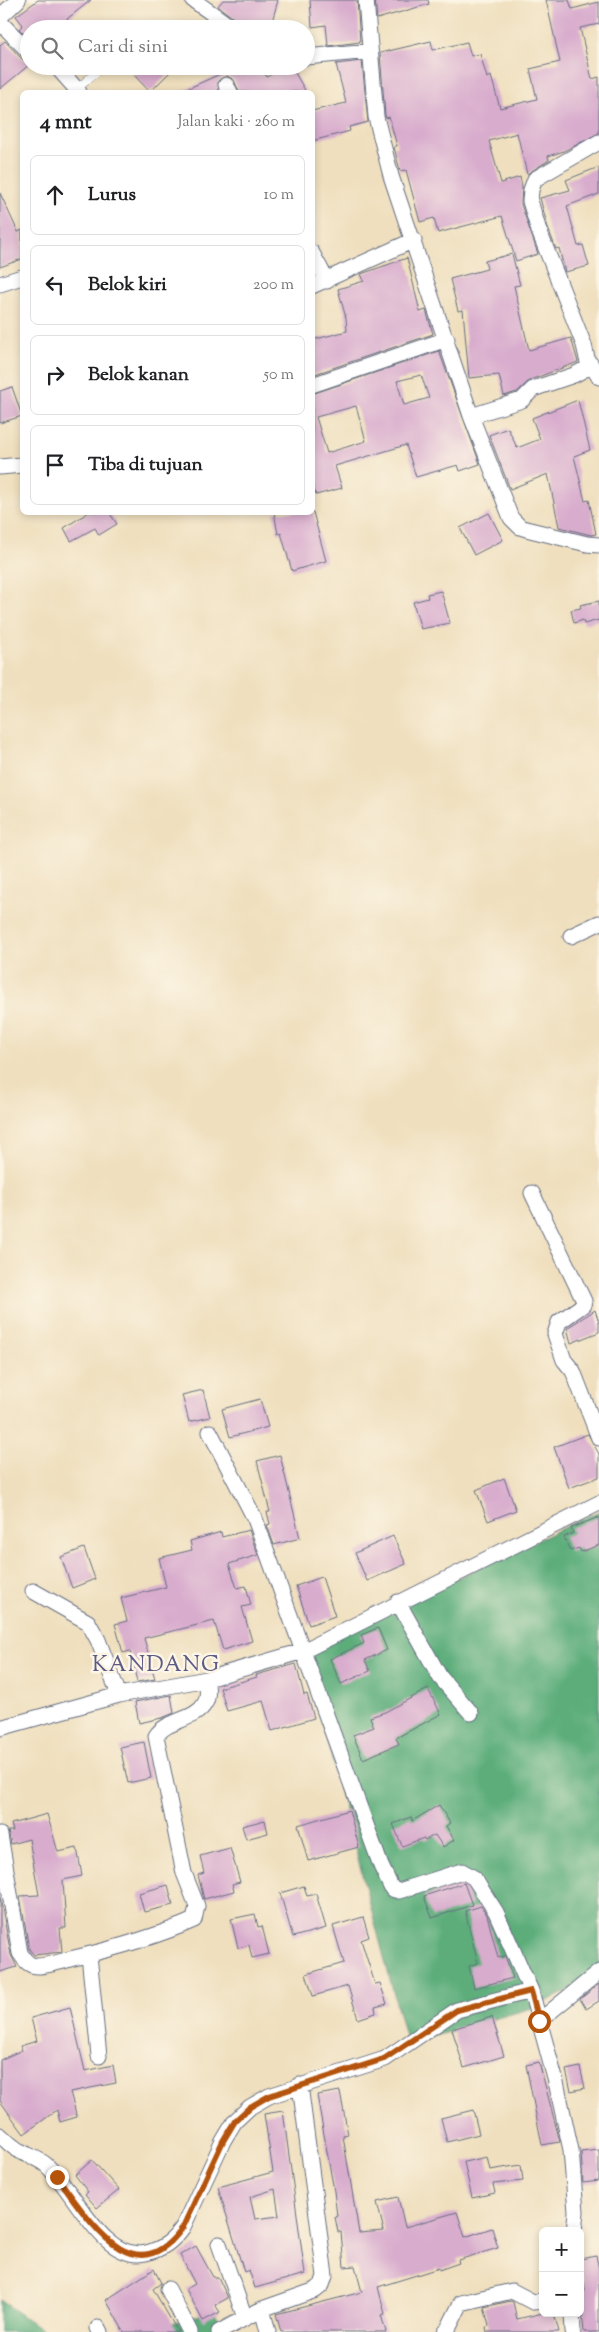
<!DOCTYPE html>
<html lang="id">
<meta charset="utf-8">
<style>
body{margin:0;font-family:"Sorts Mill Goudy",serif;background:#f6f6f6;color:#202124}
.controls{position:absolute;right:15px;bottom:15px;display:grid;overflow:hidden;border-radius:8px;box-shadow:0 2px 8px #0003}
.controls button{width:45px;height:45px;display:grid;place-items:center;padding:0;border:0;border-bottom:1px solid #e0e0e0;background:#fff;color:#202124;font:25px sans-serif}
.stop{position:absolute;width:15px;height:15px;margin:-11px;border:4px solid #b45309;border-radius:50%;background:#fff}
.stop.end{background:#b45309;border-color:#fff;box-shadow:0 1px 5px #0008}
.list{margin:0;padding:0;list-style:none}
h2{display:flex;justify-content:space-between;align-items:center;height:65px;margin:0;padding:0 20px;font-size:21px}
h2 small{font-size:16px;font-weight:400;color:#757577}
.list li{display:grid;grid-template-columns:32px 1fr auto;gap:15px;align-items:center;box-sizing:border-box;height:80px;margin:0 10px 10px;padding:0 10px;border:1px solid #e0e0e0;border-radius:8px}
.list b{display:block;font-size:19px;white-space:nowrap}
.list em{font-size:16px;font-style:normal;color:#757577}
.icon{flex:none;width:28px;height:28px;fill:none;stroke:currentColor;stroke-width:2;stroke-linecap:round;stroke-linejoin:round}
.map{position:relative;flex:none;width:599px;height:2332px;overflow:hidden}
.search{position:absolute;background:#fff;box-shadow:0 2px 8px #0003;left:20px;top:20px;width:295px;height:55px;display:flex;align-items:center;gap:12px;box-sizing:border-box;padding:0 18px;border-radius:28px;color:#757577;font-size:19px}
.panel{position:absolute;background:#fff;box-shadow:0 2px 8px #0003;left:20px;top:90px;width:295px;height:425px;border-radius:8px}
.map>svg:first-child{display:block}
.forest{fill:#5cad7a;stroke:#3c6e6c}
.building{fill:#d8accd;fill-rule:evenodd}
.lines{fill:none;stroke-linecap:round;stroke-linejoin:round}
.lane-casing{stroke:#656d80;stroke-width:9}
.street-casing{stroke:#656d80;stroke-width:17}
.lane{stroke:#fff;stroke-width:8}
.street{stroke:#fff;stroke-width:15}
.route{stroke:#b45309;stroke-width:6}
.labels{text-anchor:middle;stroke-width:5;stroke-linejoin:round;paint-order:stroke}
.quarter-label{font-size:22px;letter-spacing:1px;fill:#5d5b85;stroke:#fcf5e5}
</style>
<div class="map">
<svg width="599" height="2332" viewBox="0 0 599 2332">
<rect width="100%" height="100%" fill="#fcf5e5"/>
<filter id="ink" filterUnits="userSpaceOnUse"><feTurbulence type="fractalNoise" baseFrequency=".02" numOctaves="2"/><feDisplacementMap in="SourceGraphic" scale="10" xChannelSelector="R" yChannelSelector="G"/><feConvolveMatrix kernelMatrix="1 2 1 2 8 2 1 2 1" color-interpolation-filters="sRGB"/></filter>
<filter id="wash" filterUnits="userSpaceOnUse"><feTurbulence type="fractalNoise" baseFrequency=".0096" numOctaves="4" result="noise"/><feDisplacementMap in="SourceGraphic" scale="20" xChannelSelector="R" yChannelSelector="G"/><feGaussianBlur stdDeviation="1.12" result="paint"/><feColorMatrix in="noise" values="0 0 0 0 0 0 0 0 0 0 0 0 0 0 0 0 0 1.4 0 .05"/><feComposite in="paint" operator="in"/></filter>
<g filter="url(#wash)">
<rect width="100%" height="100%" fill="#efdfbe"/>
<path class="forest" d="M599,1511V1976L535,2007L407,2044L303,1651Z
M0,2300L45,2332H0Z
M213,2311L228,2332H144Z"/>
<g id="blocks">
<path class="building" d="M38,0H91L67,19L73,29H29V38L19,29L23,25L16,16Z
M223,0H278L270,29H257L242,25L218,6Z
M310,0H357L360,42L328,46L326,25L312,27Z
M375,0H428L429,4L377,19Z
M546,0H569L572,9L599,2V24L580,28L592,79L599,77V133L564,151L548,156L549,160L527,174L517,133L489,141L501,183L520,177L522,186L521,204L538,254L516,261L502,216L438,233L434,218L420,222L406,170L400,171L394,147L397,146L389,117L386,118L385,115L380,53L431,41L433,50L467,42L471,56L480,54L487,78L491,76L500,108L537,99L530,69L560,62Z
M5,41L22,59L29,61V65L0,89V45Z
M362,61L368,122L349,127L350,131L312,141V111L346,103L336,64Z
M141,66H176L150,92L133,74Z
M238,66H261L267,77L285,66H291L306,92H239L234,80L227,76L218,81L219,92H180Z
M599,167V194L567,206L578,246L583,245L589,266L565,272L559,248L556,249L548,228L540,198L570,190L566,180Z
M0,193L18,232L22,230V259L0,267Z
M512,254L520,285L514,286L529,350L571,338L578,362L530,380L517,392L504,396L499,375L469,378L463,310L458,311L450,279L487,269L485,261Z
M407,258L420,312L426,310L433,334L312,375V340L347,331L346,318L338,289L364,281L361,274Z
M439,351L480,464L460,471L458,465L416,477L406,445L335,466L342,488L316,495L312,483V394ZM421,375L429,398L404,405L397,381ZM356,406L366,441L327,453L316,417Z
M12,387L22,416L0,423V391Z
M578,400L590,450L574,456L585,501L589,500L596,534L591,535L559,527L548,474L510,489L489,435L508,428L517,448L540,439L532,418Z
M89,512H109L117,524L99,535L95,528L71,541L64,528Z
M274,512H313L326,561L292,571L281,533L278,534Z
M489,513L503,540L474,555L460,528Z
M441,591L450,623L421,629L413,602L428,598L427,594Z
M599,601V620L584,624L583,620L574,623L571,610L581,608L580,605Z
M595,1310L599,1322V1332L571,1343L567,1328Z
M203,1390L210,1417L189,1422L182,1395Z
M260,1399L268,1427L230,1437L222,1409Z
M588,1434L599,1454V1477L569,1488L554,1447Z
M280,1455L300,1538L274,1545L267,1525L270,1524L267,1512H270L257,1461Z
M504,1478L516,1510L488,1521L476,1490Z
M599,1517V1545L581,1552L579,1548L570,1551L564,1537L573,1533L571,1528Z
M249,1530L258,1555L229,1564L237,1588L246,1586L251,1605L242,1607L252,1641L223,1650L214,1621L144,1638L155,1679L137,1682L130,1651L123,1653L115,1624L127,1621L121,1598L166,1587L159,1558L192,1550L190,1541L221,1532L222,1537Z
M393,1536L406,1564L367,1581L355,1553Z
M84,1548L95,1579L72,1588L61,1557Z
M322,1577L335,1616L309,1625L296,1586Z
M378,1628L387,1650L365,1660L370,1671L341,1684L330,1659L364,1643L361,1635Z
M296,1664L304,1695L307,1694L314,1718L272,1731L263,1701L227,1711L220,1688L257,1677L256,1675Z
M428,1689L441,1714L396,1738L399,1744L363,1759L353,1735L374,1727L370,1717L385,1712Z
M171,1695L174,1713L162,1718L139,1723L135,1702Z
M144,1742L151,1778L128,1783L120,1747Z
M439,1805L450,1823L446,1826L454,1840L443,1847L435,1835L425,1840L424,1838L402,1846L393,1824L411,1817L412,1821Z
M349,1810L359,1847L308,1861L298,1825Z
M47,1814L58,1852L77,1848L82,1876L63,1880L66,1928H60L62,1952L34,1955L29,1949L20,1896L39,1895L29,1839L11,1844L8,1831H13L11,1824Z
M265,1820L268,1833L246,1839L242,1826Z
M230,1848L240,1882L232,1884L234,1891L204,1899L198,1875L204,1873L200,1856Z
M464,1883L472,1905L432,1918L424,1896Z
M168,1885L173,1905L144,1912L139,1893Z
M304,1886L307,1896L316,1894L326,1928L293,1937L280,1893Z
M0,1897L11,1955L17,1967L0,1972Z
M481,1906L487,1915L498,1958L505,1956L513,1978L474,1988L469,1966L478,1963L465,1911Z
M255,1914L258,1927L262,1926L269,1954L252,1958L249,1945L238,1948L231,1919Z
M363,1917L369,1937L361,1940L375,1984L380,1983L387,2004L375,2007L376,2013L358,2019L348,1986L313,1996L306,1974L344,1963L333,1926Z
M599,1984V2001L586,2009L580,1999Z
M70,2007L85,2071L113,2065L116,2083L70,2092L77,2117L60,2122L57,2110L24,2134L0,2101V2060L22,2050L20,2046L37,2041L31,2018Z
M492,2017L504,2056L464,2068L452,2029Z
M539,2062L560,2142L542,2145L526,2065Z
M580,2067L585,2088L571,2091L566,2070Z
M340,2091L348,2135L343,2136L359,2233L384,2231L377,2202L398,2197L405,2227L457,2212L465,2237L492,2228L498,2248L458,2260L459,2263L439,2270V2268L378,2287L385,2314L381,2315L386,2332H281L276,2314L362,2292L355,2266L344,2267L341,2232H338L335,2217L337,2216L334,2191L317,2095Z
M473,2110L479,2134L447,2142L441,2118Z
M283,2111L305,2274L255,2288L249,2270L244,2272L218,2187L273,2172L264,2114ZM275,2189L279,2216L255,2219L250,2197Z
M599,2150V2181L583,2183L581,2152Z
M487,2157L490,2170L521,2165L523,2181L493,2184L495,2193L472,2198L464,2162Z
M92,2160L119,2190L97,2208L85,2194L88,2192L75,2175Z
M196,2246L213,2277H218L228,2298L215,2305L220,2312L203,2321L186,2289L195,2284L180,2255Z
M596,2256L599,2269V2332H584L580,2292L585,2291L580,2259Z
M154,2269L161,2283L153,2289L178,2332H124L106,2300Z
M511,2301L513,2302L517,2319L543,2313H554L559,2332H487L486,2327L489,2326L484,2307Z"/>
</g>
</g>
<g filter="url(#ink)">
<use href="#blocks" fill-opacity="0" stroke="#656d80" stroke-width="1"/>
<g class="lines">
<defs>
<path id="lane" d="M77,89L103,66"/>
<path id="street" d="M193,0L234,29
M366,0L376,117L391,176L471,416L511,518L520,527L526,529L587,544L599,545
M0,17L18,0
M0,22L29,52
M306,57L370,51
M56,66L79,92
M226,85L230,92
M312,253L327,281
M0,284L22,277
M312,286L414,240
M590,363L599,377
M312,385L447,339
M471,416L522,400L533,389L574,375L589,367L584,345L539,231L530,201L531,190L535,179L599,142
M0,467L22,465
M571,936L599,923
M532,1193L584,1301L583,1305L559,1322L555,1334L564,1360L573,1371L599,1438
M210,1432L255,1519L381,1866L392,1889L399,1891L462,1871L474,1878L496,1912L531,1991L556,2082L571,2150L576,2212L574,2231
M33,1591L88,1622L98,1640L119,1695
M398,1602L440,1677L471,1713
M0,1728L119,1695L207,1679L303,1651L599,1503
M0,1835L20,1953C24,1959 28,1966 37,1966C47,1966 60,1962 70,1959C113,1949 154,1938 194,1920L197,1906L184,1873L156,1736C167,1719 196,1721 205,1703C209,1697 207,1686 207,1679
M89,1955L99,2056
M539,2021L599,1972
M0,2135C6,2140 11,2146 18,2150C27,2155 37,2158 45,2164C74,2188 102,2263 146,2253C163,2249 173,2241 183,2227L223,2141L235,2121L250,2107L269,2096L385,2059L457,2010L531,1991
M219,2244L245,2318
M168,2289L190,2332
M262,2309L268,2332
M572,2313L573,2332
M98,2328L100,2332
M219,2332L262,2309L316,2290L322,2285L325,2276L300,2085
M445,2332L449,2327L461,2303L512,2291L533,2302L543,2301"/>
</defs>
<use href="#lane" class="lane-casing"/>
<use href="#street" class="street-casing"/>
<use href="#lane" class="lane"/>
<use href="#street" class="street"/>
</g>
</g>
<g class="lines" filter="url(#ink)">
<path class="route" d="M57,2177C88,2218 133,2297 183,2227L223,2141L235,2121L250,2107L269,2096L384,2059L457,2010L531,1991L539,2021"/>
</g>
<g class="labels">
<g class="quarter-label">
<text x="156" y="1671">KANDANG</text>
</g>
</g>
</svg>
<div class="controls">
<button>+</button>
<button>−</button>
</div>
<div class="stop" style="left:539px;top:2021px"></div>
<div class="stop end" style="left:57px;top:2177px"></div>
<div class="search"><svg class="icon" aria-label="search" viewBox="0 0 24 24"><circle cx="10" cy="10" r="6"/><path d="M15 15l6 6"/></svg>Cari di sini</div>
<section class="panel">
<h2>4 mnt<small>Jalan kaki · 260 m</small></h2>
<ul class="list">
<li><svg class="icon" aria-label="ahead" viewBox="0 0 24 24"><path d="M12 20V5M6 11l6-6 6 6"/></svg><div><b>Lurus</b></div><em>10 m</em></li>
<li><svg class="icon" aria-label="left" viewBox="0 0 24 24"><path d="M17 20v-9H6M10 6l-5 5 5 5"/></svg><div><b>Belok kiri</b></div><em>200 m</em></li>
<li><svg class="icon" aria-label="right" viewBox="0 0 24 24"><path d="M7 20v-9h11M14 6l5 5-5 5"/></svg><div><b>Belok kanan</b></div><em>50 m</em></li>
<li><svg class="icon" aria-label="arrive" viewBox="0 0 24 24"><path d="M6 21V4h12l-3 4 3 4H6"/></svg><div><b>Tiba di tujuan</b></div></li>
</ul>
</section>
</div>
